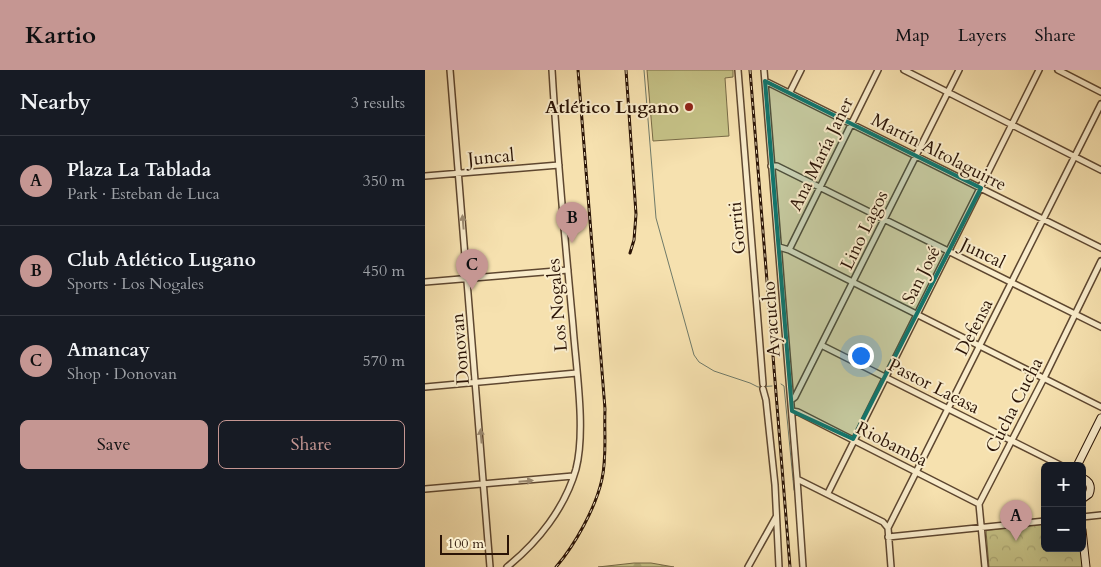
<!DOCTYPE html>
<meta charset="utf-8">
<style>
body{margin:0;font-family:Cardo,serif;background:#20242c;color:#f1f3f6}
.controls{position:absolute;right:15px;bottom:15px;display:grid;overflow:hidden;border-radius:8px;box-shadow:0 5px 20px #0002}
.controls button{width:45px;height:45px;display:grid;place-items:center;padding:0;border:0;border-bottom:1px solid #363941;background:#171b24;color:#f1f3f6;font:25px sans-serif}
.scale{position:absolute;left:15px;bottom:12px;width:69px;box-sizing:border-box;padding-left:5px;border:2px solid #2b1406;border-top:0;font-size:14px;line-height:18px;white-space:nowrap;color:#2b1406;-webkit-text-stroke:4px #f9eccb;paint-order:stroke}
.you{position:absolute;left:435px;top:285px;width:18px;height:18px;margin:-12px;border:4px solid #fff;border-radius:50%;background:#1a73e8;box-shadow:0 0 0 8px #1a73e833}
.badge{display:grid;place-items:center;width:32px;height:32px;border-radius:50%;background:#c59692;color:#111;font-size:16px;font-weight:700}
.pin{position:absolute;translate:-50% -41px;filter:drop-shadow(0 1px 2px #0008)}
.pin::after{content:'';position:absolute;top:26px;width:18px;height:15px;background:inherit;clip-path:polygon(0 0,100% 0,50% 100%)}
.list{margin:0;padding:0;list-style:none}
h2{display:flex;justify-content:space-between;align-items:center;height:65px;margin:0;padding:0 20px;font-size:21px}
h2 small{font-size:16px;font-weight:400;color:#9ea1a6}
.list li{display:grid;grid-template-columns:32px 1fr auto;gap:15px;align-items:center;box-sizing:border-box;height:90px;padding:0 20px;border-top:1px solid #363941}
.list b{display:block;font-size:19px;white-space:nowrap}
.list p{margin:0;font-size:16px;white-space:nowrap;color:#9ea1a6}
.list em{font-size:16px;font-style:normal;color:#9ea1a6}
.actions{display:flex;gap:10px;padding:15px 20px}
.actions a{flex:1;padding:11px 0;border:1px solid #c59692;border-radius:8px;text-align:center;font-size:18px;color:#c59692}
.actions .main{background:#c59692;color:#111}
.map{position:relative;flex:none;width:676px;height:497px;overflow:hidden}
header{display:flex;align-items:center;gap:30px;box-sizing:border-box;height:70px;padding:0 25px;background:#c59692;color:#111}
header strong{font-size:24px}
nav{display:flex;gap:28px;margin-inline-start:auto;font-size:18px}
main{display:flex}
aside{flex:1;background:#171b24}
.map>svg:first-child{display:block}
.grass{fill:#c4c085;stroke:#786a46}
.forest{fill:url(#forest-firs);stroke:#786a46}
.park{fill:url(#park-crowns);stroke:#786a46}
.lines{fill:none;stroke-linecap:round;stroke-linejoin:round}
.stream{stroke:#6f7a69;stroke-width:1}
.street-casing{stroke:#5e4730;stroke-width:8}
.secondary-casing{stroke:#2b1406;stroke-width:9}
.street{stroke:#f9eccb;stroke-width:5}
.secondary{stroke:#f9eccb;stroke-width:7}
.rail-casing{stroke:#2b1406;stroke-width:3}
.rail{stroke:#f9eccb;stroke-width:1;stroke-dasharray:4;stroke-linecap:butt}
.oneway{fill:#9c8b72}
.marked{fill:#0f766e;fill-opacity:0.2;stroke:#0f766e;stroke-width:4;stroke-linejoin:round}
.poi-dot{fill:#8f2418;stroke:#f9eccb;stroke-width:2}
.labels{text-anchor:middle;stroke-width:4;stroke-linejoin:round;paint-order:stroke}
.poi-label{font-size:18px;font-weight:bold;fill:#2b1406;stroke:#f9eccb;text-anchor:end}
.street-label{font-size:18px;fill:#2b1406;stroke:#f9eccb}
</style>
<header>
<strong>Kartio</strong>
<nav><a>Map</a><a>Layers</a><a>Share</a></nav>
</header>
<main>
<aside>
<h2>Nearby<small>3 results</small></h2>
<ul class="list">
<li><span class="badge">A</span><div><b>Plaza La Tablada</b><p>Park · Esteban de Luca</p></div><em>350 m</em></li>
<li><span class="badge">B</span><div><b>Club Atlético Lugano</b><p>Sports · Los Nogales</p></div><em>450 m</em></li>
<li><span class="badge">C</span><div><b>Amancay</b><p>Shop · Donovan</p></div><em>570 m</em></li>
</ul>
<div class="actions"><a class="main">Save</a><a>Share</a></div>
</aside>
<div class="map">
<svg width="676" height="497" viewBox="0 0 676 497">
<defs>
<pattern id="forest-firs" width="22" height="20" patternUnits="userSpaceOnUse" patternTransform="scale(1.25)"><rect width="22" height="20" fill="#c4c085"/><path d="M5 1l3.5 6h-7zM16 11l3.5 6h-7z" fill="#a9a471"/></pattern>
<pattern id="park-crowns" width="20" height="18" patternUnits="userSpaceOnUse" patternTransform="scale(1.25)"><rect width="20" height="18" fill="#c4c085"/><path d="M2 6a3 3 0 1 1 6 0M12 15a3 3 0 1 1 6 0" fill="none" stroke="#a9a471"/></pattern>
</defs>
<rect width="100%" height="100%" fill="#f6e1af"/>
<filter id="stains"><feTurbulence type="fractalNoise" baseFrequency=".004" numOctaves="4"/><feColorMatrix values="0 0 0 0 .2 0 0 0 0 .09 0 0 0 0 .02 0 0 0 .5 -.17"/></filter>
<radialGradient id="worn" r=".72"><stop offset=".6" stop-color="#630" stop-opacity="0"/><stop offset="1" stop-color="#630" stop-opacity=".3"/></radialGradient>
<path class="grass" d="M222,0H308V7L300,8L304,66L228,71Z"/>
<path class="forest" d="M209,493H226L249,497H173Z"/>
<path class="park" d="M620,454V478H657L659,497H564L561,461L564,460Z"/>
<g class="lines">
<path class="stream" d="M219,0L231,148L269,285L274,292L289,301L325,313L333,317L347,316
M356,314L359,316L369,420"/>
<defs>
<path id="street" d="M25,0L65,497
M313,0L338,314
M339,0L372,409L378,497
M479,0L676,100
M633,0L676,22
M340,11L676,178
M365,22L376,0
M346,96H352L676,257
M0,106L134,95
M354,177L364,180L676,337
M364,180L453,0
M0,212L143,200
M396,275L637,396
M0,317L152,303
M338,319L341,330L350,415L354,497
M366,330L370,327L534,0
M367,341L373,342L554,434
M372,409L458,452L463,458
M0,419L148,406
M403,423L614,0
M657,447L676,445
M463,467L620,451
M82,497C113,472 140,438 151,399C161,360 151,298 148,256C140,171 132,86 127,0
M323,497L351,447
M466,497L463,458L676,34
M560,497L554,434L619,308L676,191"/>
<path id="secondary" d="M652,396L676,348
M657,408C665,411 667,417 664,424L657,429
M657,460L661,497"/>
</defs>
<use href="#street" class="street-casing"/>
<use href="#secondary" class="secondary-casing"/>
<use href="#street" class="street"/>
<use href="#secondary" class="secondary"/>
<defs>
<path id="rail" d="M201,0L211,144L209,170L205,183
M325,0L365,497
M131,497C150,475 171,437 177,409C182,386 179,362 180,339L153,0"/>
</defs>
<use href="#rail" class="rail-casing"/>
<use href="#rail" class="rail"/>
</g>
<defs><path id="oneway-solid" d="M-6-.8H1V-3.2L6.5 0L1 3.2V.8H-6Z" transform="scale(1.25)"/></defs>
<g class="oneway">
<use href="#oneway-solid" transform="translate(38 152) rotate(-95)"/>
<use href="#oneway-solid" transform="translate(56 366) rotate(-95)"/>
<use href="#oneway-solid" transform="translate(101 411) rotate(-5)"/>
</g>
<path class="marked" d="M340,11L556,118L428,369L367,341Z"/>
<circle class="poi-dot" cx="264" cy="37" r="5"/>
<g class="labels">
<g class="poi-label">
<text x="254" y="43">Atlético Lugano</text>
</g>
<g class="street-label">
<text transform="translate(514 82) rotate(27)" y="6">Martín Altolaguirre</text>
<text transform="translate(396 84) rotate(-64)" y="6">Ana María Janer</text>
<text transform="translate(66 87) rotate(-5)" y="6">Juncal</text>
<text transform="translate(312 158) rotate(-95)" y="6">Gorriti</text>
<text transform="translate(439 160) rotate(-64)" y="6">Lino Lagos</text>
<text transform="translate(558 183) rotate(26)" y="6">Juncal</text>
<text transform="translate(496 205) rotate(-63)" y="6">San José</text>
<text transform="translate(132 235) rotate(-95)" y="6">Los Nogales</text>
<text transform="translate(346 249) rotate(-94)" y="6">Ayacucho</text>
<text transform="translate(549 257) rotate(-63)" y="6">Defensa</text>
<text transform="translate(35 279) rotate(-95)" y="6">Donovan</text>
<text transform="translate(509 316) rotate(27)" y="6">Pastor Lacasa</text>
<text transform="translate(589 335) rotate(-63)" y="6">Cucha Cucha</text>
<text transform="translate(467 374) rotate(27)" y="6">Riobamba</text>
</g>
</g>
<rect width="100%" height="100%" filter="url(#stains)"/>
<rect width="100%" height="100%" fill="url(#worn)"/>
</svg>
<div class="controls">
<button>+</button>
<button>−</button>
</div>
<div class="scale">100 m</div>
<div class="you"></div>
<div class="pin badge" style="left:591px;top:471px">A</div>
<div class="pin badge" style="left:147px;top:173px">B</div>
<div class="pin badge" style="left:47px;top:220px">C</div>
</div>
</main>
